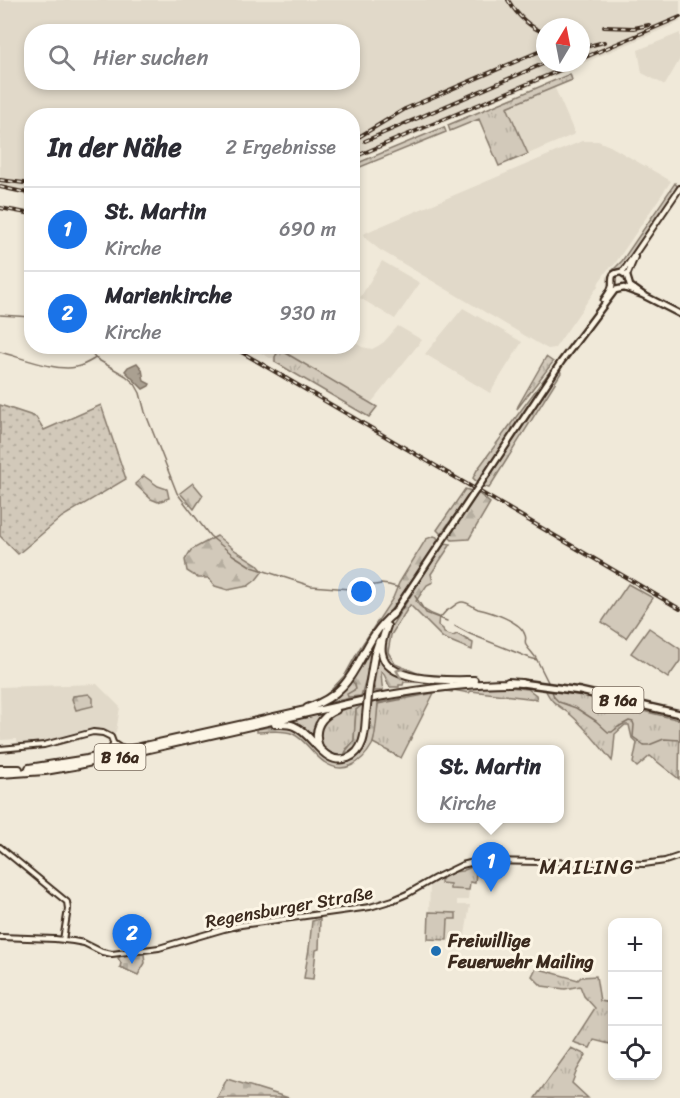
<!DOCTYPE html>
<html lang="de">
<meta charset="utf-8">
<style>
body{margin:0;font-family:Sriracha,sans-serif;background:#f7f7f7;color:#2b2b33}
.controls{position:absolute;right:18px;bottom:18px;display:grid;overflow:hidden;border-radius:12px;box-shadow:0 3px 9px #0003}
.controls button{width:54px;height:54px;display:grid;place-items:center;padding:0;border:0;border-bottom:2px solid #e1e1e2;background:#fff;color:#2b2b33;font:30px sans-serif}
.compass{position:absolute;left:536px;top:18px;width:54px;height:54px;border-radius:50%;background:#fff;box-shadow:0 3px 9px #0003;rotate:10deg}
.you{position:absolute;left:362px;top:592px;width:21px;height:21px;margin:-15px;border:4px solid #fff;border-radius:50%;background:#1a73e8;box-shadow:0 0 0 9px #1a73e833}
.badge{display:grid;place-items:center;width:39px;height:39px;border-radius:50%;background:#1a73e8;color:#fff;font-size:20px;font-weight:700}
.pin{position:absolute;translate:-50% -50px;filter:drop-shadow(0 2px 3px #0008)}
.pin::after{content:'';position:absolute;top:32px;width:21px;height:18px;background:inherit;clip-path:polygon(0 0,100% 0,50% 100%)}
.popup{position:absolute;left:417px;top:745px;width:147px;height:78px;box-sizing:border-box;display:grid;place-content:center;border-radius:12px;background:#fff;filter:drop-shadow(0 2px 4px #0005);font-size:20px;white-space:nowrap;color:#7c7c81}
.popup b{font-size:22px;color:#2b2b33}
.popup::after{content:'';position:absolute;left:50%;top:100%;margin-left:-12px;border:12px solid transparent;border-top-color:#fff}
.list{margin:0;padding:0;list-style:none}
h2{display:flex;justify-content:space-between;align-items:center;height:78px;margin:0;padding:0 24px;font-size:26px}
h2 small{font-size:20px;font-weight:400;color:#7c7c81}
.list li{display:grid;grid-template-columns:39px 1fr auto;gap:18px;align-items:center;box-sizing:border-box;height:84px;padding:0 24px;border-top:2px solid #e1e1e2}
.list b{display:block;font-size:22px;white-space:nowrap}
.list p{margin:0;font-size:20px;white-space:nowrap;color:#7c7c81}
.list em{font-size:20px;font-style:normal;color:#7c7c81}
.icon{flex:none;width:33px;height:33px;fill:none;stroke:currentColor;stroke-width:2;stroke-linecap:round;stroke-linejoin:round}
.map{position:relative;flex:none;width:680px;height:1098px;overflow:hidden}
.search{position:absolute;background:#fff;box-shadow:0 3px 9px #0003;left:24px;top:24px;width:336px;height:66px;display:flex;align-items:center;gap:15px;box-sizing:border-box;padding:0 21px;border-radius:24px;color:#7c7c81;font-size:22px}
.panel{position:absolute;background:#fff;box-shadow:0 3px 9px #0003;left:24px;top:108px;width:336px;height:246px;border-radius:24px}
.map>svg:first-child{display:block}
.built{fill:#e1d9c9;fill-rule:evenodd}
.grass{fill:url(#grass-tufts);stroke:#867a6c;stroke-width:1.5}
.forest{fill:url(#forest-firs);stroke:#867a6c;stroke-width:1.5}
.cemetery{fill:url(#cemetery-stones);stroke:#867a6c;stroke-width:1.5}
.garden{fill:url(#garden-dots);stroke:#867a6c;stroke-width:1.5}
.pitch{fill:#d2c9ba;stroke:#867a6c;stroke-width:1.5}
.water{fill:url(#water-ripples);stroke:#7e7163;stroke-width:1.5}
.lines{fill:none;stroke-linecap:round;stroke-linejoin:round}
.stream{stroke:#7e7163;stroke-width:1.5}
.tertiary-casing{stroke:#3b2a1e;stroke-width:8}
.secondary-casing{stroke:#3b2a1e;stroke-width:9}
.primary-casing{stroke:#3b2a1e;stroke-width:10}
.trunk-casing{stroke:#3b2a1e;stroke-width:10}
.tertiary{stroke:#fcf5e5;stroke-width:4}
.secondary{stroke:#fcf5e5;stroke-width:4.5}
.primary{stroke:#fcf5e5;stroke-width:5}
.trunk{stroke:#fcf5e5;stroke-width:6}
.rail-casing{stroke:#3b2a1e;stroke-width:4}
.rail{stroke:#fcf5e5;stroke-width:1.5;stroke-dasharray:4.5;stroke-linecap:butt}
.secondary-bridge-casing{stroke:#3b2a1e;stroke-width:9;stroke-linecap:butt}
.trunk-bridge-casing{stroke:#3b2a1e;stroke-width:10;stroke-linecap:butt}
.secondary-bridge{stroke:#fcf5e5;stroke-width:4.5}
.trunk-bridge{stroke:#fcf5e5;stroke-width:6}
.oneway{stroke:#9c9082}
.poi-dot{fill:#1f6fb2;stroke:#fcf5e5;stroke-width:2}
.labels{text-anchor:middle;stroke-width:6;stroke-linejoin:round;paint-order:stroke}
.shield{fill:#fcf5e5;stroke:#75675a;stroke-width:1.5}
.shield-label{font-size:16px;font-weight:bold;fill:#3b2a1e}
.street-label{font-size:18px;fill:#3b2a1e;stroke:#fcf5e5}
.poi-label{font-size:18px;font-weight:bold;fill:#3b2a1e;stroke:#fcf5e5;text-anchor:start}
.quarter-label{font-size:21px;letter-spacing:1.5px;fill:#3b2a1e;stroke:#fcf5e5}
</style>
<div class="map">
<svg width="680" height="1098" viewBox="0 0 680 1098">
<defs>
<pattern id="grass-tufts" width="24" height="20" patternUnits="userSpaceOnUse" patternTransform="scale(1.5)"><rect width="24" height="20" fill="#d2c9ba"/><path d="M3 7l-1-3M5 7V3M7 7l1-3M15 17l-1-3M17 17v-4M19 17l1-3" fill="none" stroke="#b5ad9f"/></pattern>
<pattern id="forest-firs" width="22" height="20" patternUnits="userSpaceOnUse" patternTransform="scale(1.5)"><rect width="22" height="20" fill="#d2c9ba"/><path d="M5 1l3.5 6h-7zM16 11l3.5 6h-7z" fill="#b5ad9f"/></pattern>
<pattern id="cemetery-stones" width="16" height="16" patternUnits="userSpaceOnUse" patternTransform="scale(1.5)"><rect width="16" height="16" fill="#d2c9ba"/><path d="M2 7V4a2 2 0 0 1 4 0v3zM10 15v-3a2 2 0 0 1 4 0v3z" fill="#b5ad9f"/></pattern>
<pattern id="garden-dots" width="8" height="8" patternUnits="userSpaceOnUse" patternTransform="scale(1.5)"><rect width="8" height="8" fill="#d2c9ba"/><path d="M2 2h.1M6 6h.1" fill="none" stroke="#b5ad9f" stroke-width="1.8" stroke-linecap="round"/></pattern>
<pattern id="water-ripples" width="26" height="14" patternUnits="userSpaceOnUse" patternTransform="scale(1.5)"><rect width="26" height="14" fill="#aaa091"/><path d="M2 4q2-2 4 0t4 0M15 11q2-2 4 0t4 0" fill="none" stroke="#8c8376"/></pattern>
</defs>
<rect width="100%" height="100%" fill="#f0e9d9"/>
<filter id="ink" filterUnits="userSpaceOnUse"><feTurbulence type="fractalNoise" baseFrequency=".0167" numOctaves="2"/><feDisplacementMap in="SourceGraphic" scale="12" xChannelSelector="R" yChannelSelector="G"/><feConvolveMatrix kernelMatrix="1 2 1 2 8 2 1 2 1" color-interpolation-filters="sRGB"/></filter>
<g filter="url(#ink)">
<path class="built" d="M0,0H680V22L353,161L352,116H32L31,196L0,188ZM545,27H581V63H545ZM32,32H352V82H32Z
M680,33V59L665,85L642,73L638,50Z
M554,86L575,134L528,154L507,107Z
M582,141H598L610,146L671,181L614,265L608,269L599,282L598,286L555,348L548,349L544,347L380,250L366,239L364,234L367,232Z
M382,261L420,283L395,319L360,298Z
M463,308L522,342L490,393L425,354Z
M398,326L422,340L371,403L279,349L275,357V362L273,361V358H270L250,347L352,346L353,341L362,347L372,349L378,346L384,342Z
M97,684L120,707L116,732L112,734L101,731H93L56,741L17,745V739L1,740L0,687Z
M441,879V883L450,884L451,889L469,890L468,900H457V905H470L464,941L428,939L430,884Z"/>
<path class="grass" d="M570,74L572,80L507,107L528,154L499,166L479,119L450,131L448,125Z
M444,127L446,132L353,170V165Z
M675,183L677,186L675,191L626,266L622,269L612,271L622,261Z
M279,349L377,407L369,417L275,362V357Z
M546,357L553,362L517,409L518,406Z
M553,370L478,483L473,478L477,470L550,371Z
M560,370L561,373L489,488L482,486Z
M370,663L366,695L326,703L351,680L355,684L356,688L352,692L361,696Z
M545,689L600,699L614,704L680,720L679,779L650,756L637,767L633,763L637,743L632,738L629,725H625L615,734L613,756L612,761C599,745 586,728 571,715C558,704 553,706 545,689Z
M434,693L401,758L373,743L378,704Z
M365,703V705L356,710L354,740L352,744L346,749L359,741C354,762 321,761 319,739C318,734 320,729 321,724L335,712Z
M329,711L315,740L282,722Z
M479,864L480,865V870L476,873L475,883L470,882L469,890L450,889V884L441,883V879L453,872L462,871Z
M429,912L456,913V919H448L447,940L428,939Z
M320,919L319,949L316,950L313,979L304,978L309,949L312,921Z
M536,968L578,980L581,977L596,976L600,1001L612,1003V1033L610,1044L594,1040L590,1048L573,1042L595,1008L584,996L580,986L565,989L542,986L532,976Z
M571,1048L586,1055L577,1070L572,1083L588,1098H535Z"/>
<path class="forest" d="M144,476L158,486L167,489L169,498L158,502L151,499L135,484Z
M193,483L203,495L194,509L180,493Z
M465,489L472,491L441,534L437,530Z
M478,493L490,503L469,539L452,540L448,536Z
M217,536L236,551L257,564L263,571L256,580L248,586L228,590L215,586L208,578H198L187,571L185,560L191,550Z
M434,536L437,537L438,541L406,589L374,633L350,675L334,691L332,689L345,675L360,648L393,598L399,583L426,539Z
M444,543L451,544L431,574L433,582L427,585L416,601C420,609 431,614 439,617L438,625L443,629L444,633L453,636L457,634L473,643L472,650L443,638L410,605L391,635L388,652L395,664L417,673L416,676L398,670L385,660L383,643L387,633Z
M374,640H377L361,696L348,697L347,694L356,689L355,684L351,680L360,668Z
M379,654C388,675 400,678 421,681V682H404L403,685H399V687H390C386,682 387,677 382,672H381C382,678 381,684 383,689V691H375C370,679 374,666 379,654Z
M488,685L528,689L536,695L537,699L471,691L469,693L453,690L452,692C441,688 393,701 378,703C377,713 376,737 372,745C362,763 343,776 324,762C313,755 305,739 293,734C284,729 267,732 257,732V729C268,728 283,723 293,728C307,734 313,748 324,757C330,761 338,764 346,762C370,757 368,721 370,702L434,690Z
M89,694L93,698V706L76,710L72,699L73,696Z
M365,705C363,721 365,749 345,753C347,748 352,745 354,740L356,710L361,706Z"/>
<path class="cemetery" d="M144,954L145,963L138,975L120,967L121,963L118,958L123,955Z
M227,1079L289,1098H217Z"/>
<path class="garden" d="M0,405L36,417L44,430L101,405L126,479L62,517L18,554L0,536Z"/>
<path class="pitch" d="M628,584L653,598L626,638L602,622Z
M649,628L680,649V661L668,678L631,653Z"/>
<path class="water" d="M137,363L142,369L144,381L150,384L149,386L143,389L125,371L128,367Z"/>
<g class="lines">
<path class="stream" d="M0,315L32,317
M86,346L95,358L126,376L135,384L140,393L145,412L177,493L210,536L233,555L252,567L311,586L350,589L381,584L389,585L400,588
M0,352C20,357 57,372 76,367C82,366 89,362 94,359
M415,596L426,613L447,621
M439,619L446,611C452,609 456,602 462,602C469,602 472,607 478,609C491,612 521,621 525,635C527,640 524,639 526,645C528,649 534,654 537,660
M455,626L470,634L530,658L537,660L549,684
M551,688L554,697L559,702L576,708L596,721L608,732H612L618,727L629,721L633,722L634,725L633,737L644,745H649L664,739L680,740"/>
<defs>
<path id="tertiary" d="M621,272L624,270L680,188
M627,276L635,257
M0,749L44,745L93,732L103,733L111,737L114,745
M0,847L67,902L68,909L63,940
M0,937L55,939L73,941L84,943L102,952L112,954L159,948L224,929L241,925L370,907L393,900L407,894L435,878L462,865L474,862L491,861L644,864L665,861L680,856"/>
<path id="secondary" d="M604,300C607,296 611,291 612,286C613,278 609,274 621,272L627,276L630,286L643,295L680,314
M481,483L561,362L615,290L624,288L643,295
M392,616L472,496"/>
<path id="primary" d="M521,683L580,691L680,714"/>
<path id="trunk" d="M387,626C384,635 380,644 382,653C387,684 450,680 474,680
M508,682L521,683
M369,687L374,656L379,641
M307,708C363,690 355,646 393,614
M275,724C281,724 288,723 294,726C314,734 323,767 348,758C365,751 365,731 366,716
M319,747C313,730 320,717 336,710
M107,754L111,751L114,745L120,749L126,750
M29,768L87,759L310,709
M0,769H19
M0,774L45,771L74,766L378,697C422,689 466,683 511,683"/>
</defs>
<use href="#tertiary" class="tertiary-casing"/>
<use href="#secondary" class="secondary-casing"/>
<use href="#primary" class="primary-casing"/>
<use href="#trunk" class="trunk-casing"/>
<use href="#tertiary" class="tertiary"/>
<use href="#secondary" class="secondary"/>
<use href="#primary" class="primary"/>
<use href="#trunk" class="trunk"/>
<defs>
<path id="rail" d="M508,0C517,15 529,27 545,33
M604,27L634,28L649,25
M581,48L604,42
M581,59L680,17
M352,141L405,109L545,49
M365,141L545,63
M352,158L577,63
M0,180L32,184
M0,187L32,194
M0,208L32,214
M231,346L680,609"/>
</defs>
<use href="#rail" class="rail-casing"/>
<use href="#rail" class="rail"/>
<defs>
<path id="secondary-bridge" d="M472,496L481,483"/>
<path id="trunk-bridge" d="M366,716L369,687"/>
</defs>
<use href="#secondary-bridge" class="secondary-bridge-casing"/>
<use href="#trunk-bridge" class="trunk-bridge-casing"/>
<use href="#secondary-bridge" class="secondary-bridge"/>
<use href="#trunk-bridge" class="trunk-bridge"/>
</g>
<defs><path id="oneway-chevron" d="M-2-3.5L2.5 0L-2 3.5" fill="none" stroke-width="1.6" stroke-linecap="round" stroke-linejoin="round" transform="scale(1.5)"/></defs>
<use class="oneway" href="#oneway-chevron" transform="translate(400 672) rotate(-158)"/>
</g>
<circle class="poi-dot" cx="436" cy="951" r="6"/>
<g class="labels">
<g class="shield">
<rect x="592.5" y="687" width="51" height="26" rx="4.5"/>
<rect x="94.5" y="744" width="51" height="26" rx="4.5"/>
</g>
<g class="shield-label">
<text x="618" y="706">B 16a</text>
<text x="120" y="763">B 16a</text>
</g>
<g class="street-label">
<text transform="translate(289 907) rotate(-10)" y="6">Regensburger Straße</text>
</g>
<g class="poi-label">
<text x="448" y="947">Freiwillige<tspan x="448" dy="21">Feuerwehr Mailing</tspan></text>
</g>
<g class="quarter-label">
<text x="587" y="874">MAILING</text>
</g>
</g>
</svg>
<div class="controls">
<button>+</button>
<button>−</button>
<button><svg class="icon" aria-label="locate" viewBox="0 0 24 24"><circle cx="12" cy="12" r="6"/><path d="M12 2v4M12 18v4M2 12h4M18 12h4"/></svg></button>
</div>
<svg class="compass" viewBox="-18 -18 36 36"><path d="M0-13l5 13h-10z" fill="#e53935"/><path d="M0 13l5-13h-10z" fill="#7c7c81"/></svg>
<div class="you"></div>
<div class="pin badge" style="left:491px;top:892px">1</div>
<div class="popup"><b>St. Martin</b>Kirche</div>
<div class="pin badge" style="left:132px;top:964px">2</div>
<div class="search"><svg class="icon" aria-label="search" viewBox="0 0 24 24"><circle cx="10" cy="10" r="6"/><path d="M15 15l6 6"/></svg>Hier suchen</div>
<section class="panel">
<h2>In der Nähe<small>2 Ergebnisse</small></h2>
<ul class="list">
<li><span class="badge">1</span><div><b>St. Martin</b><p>Kirche</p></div><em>690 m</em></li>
<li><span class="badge">2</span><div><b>Marienkirche</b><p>Kirche</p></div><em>930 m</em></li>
</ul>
</section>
</div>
